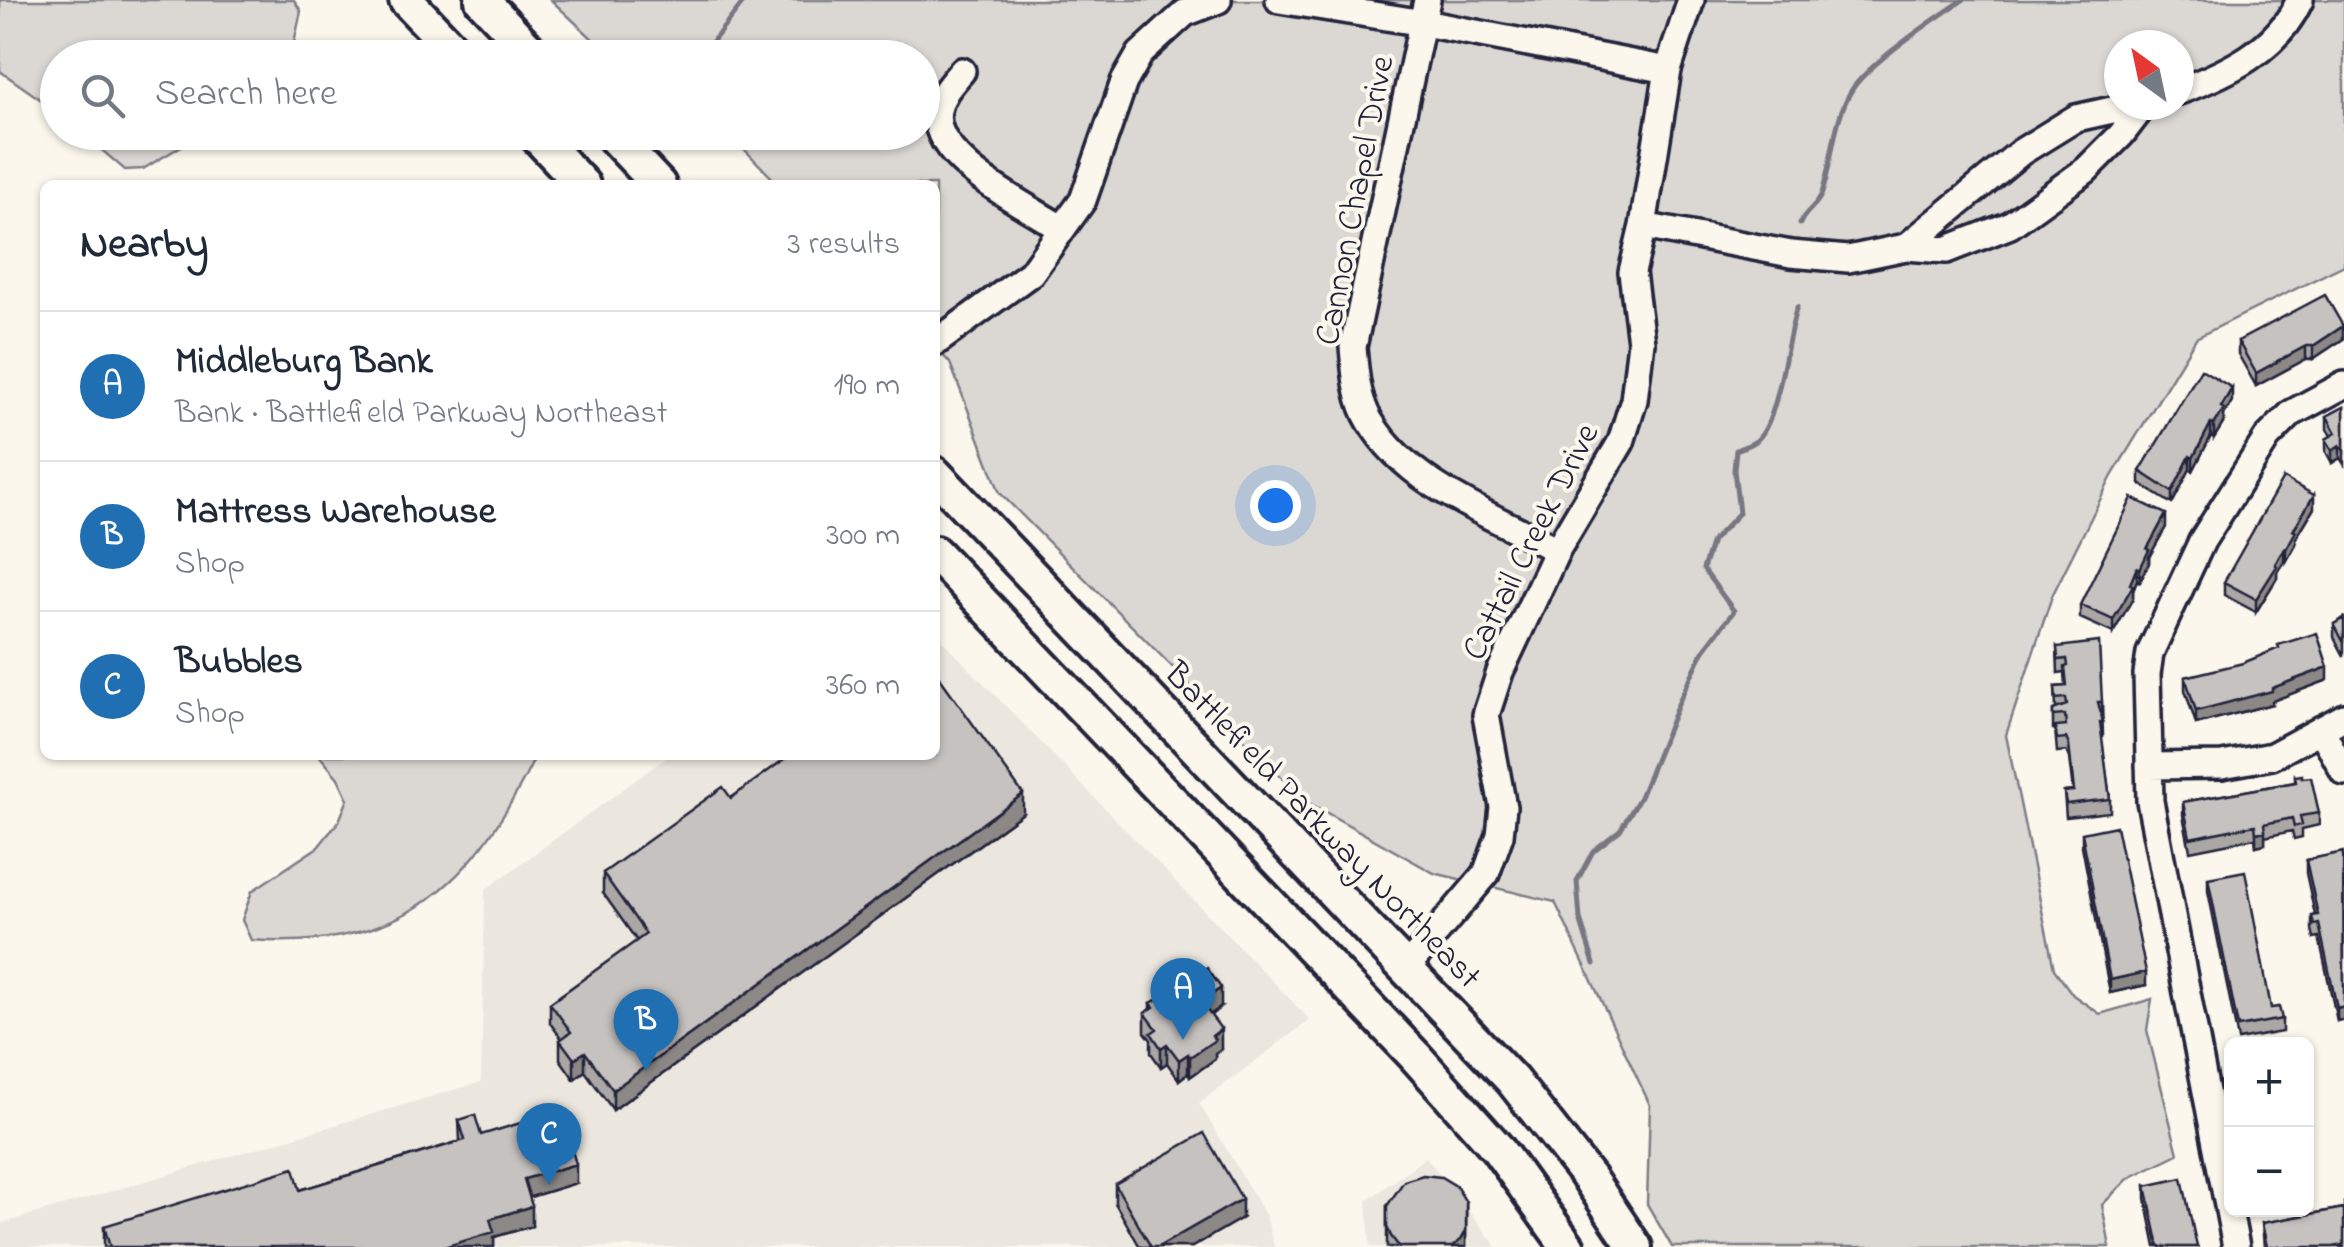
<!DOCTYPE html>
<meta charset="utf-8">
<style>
body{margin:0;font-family:"Indie Flower",sans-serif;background:#f6f6f7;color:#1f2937}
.controls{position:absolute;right:30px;bottom:30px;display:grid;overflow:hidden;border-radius:15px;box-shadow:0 2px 8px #0004}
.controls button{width:90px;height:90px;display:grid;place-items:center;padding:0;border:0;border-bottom:2px solid #e0e1e3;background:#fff;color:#1f2937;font:50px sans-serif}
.compass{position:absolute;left:2104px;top:30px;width:90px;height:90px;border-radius:50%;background:#fff;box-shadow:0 2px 8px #0004;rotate:327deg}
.you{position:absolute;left:1275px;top:505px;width:35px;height:35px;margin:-25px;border:8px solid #fff;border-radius:50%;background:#1a73e8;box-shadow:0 0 0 15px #1a73e833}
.badge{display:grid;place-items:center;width:65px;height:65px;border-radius:50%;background:#1f6fb2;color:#fff;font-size:32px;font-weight:700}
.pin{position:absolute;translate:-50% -82px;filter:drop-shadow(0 2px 5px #0008)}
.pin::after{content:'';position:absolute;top:52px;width:35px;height:30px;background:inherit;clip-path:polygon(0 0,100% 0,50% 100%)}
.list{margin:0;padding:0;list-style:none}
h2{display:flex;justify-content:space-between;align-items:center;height:130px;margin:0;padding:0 40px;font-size:42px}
h2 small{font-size:32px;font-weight:400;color:#747a83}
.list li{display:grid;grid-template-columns:65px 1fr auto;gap:30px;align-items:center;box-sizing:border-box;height:150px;padding:0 40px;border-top:2px solid #e0e1e3}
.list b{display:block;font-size:38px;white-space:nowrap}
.list p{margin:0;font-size:32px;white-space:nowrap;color:#747a83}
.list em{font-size:32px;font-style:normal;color:#747a83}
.icon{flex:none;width:55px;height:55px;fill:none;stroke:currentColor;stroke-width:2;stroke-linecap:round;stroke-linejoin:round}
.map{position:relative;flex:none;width:2344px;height:1247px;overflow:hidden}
.search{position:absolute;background:#fff;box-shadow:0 2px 8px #0004;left:40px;top:40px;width:900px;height:110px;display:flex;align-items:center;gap:25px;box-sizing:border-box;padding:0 35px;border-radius:55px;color:#747a83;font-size:38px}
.panel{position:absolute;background:#fff;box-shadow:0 2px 8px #0004;left:40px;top:180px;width:900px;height:580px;border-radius:15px}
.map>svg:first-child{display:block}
.built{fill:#ebe7df}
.green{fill:#dbd8d3;stroke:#7e7d87;stroke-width:2.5;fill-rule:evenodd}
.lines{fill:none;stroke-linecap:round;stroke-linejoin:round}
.stream{stroke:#787681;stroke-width:5}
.minor-casing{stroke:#22223b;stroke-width:32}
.major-casing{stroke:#22223b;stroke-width:40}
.minor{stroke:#fbf7ec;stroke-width:25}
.major{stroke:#fbf7ec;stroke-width:32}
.wall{fill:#aaa7a5;stroke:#22223b;stroke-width:2.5}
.shaded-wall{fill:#8b8886;stroke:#22223b;stroke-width:2.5}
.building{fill:#c6c2c0;stroke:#22223b;stroke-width:2.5}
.labels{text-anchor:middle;stroke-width:8;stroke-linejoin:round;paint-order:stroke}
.street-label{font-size:35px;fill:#22223b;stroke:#fbf7ec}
</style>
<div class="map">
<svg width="2344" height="1247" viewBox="0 0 2344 1247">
<rect width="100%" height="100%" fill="#fbf7ec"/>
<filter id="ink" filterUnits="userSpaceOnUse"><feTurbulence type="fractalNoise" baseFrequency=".01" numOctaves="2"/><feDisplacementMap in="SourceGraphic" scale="20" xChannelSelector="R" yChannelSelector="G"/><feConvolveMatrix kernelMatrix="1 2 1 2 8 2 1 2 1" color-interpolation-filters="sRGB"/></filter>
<g filter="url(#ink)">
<path class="built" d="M935,633L1310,1020L1199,1103L1266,1216L1274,1247H0V1224L481,1082L485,890L670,755H935Z
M1426,1157L1497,1247H1370L1367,1201Z"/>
<path class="green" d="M0,0H294L301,11L291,57L58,58L57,111L0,71Z
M551,0H2344V265L2196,338L2112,476L2052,596L2006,735L2054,969L2073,995L2100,1014L2152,999L2147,1030L2178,1154L2129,1178L2102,1205L2110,1247H1672L1647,1204L1650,1105L1555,902L1434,873L1304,800L1000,493L950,363L935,347V185H779L744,149L720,133L922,132V58L612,57ZM2119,45H2179V105H2119Z
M82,133H203L143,169L125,170Z
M319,755H536C474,885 402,951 251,940L242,920L252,891L318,847L339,821L348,799L338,778Z"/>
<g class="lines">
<path class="stream" d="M695,58L706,50L745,0
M1800,224C1804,211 1818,206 1822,193C1833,160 1833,118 1853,88C1870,63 1936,18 1963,0
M1594,964L1580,919L1577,881L1593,851L1620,830L1640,797L1681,697L1704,650L1734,611L1703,569L1712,541L1739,513L1734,470L1736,450C1742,447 1754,444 1758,439C1780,417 1786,337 1797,307"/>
<defs>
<path id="minor" d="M1279,0L1424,23L1668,70
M1427,0L1353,347C1355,371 1357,400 1370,421C1407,485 1494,516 1557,550
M962,71C951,84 941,94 938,110C928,159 1027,206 1061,228
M2179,91C2228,73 2277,50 2300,0
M1643,226L1791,254L1848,259L1906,247L2021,152L2076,118L2135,105
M1906,247L1946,250L2010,225L2086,170L2121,135L2144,105
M935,343L1031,273L1083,200L1124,82L1140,54L1185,13L1218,0
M2321,729L2344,772
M2149,766L2222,765L2272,756L2344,717
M1406,968L1486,874L1500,835L1503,807L1486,715L1500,672L1557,550L1621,442L1634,400L1641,342L1632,272L1643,226L1668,70L1691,0
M2236,1247L2150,801L2147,674L2150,653L2202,541L2267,438L2292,413L2344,385"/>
<path id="major" d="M406,0L461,58
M482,0L537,58
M533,132L583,185
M609,132L659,185
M935,474L1512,1080L1589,1178L1635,1247
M935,553L1415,1056L1497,1148L1568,1247"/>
</defs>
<use href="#minor" class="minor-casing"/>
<use href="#major" class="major-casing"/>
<use href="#minor" class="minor"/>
<use href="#major" class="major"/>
</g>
<path class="wall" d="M2343,339L2313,359H2306L2256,386L2238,354V341Z
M2232,401L2224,415V422L2214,438L2211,436L2193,471L2190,469L2172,504L2140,484V471Z
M2344,407V464L2340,458L2332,463L2326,452V439L2331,436L2327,429V416Z
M2314,508L2296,538V544L2286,562L2284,561L2277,572V578L2256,612L2224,595V582Z
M2166,527L2149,557V563L2140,582L2137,580L2133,590V598L2113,633L2080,618V605Z
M2344,618V656L2334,637V624Z
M2057,647L2102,702L2103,735H2101L2110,799V812L2066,817L2064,792L2073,791L2069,758L2066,751L2057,752L2055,729H2053V710L2056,709L2055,687L2066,686L2065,672L2058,673Z
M2185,677L2328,680L2272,701V704L2196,724L2185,690Z
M2295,776L2319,813V825L2302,829V837L2294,839L2292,831L2265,837V844L2256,846L2255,838L2190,851L2183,815V802L2295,782Z
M731,798L1023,813L613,1110L585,1071L574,1079L560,1059V1040L562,1039L550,1023V1003L637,941L603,893V873Z
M2082,833L2146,985L2110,993L2082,846Z
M2344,856V1019L2337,1021L2319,937L2314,938L2312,929V916L2315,915L2306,873V860Z
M2208,878L2271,1008L2282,1019V1032L2238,1040L2208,891Z
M1151,1003L1221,1007L1211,1015L1221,1049L1215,1053V1059L1190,1077L1188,1073L1179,1080L1167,1063L1161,1067L1151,1053V1040L1145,1032V1013L1151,1009Z
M459,1120L481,1135L576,1183L529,1197L532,1226L494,1237V1247H104V1226L300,1190L460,1141Z
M1115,1184L1242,1218L1192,1247H1140L1115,1203Z
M2146,1186L2197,1247H2156L2146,1199Z
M2344,1201V1247H2264L2262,1223L2344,1208Z
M1466,1202V1247H1387V1206Z"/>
<path class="shaded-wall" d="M2343,326V339L2313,359V346Z
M2306,346V359L2256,386V373Z
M2232,388V401L2224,415V422L2214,438V425L2221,407Z
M2211,423V436L2193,471V458Z
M2340,445V458L2332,463V450Z
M2190,456V469L2172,504V492Z
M2314,495V508L2296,538V544L2286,562V549L2293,530Z
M2166,514V527L2149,557V563L2140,582V569L2147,549Z
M2284,548V561L2277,572V578L2256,612V599Z
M2137,567V580L2133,590V598L2113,633V620Z
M2328,667V680L2272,701V704L2196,724V711L2272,688Z
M1023,794V813L613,1110V1090Z
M2265,831V844L2256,846V833Z
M2146,972V985L2110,993V980Z
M1221,988V1007L1201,1021V1002Z
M2344,1006V1019L2337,1021V1008Z
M1221,1029V1049L1215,1053V1059L1190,1077V1057Z
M1167,1044V1063L1161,1067V1048Z
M585,1052V1071L574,1079V1059Z
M1188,1054V1073L1179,1080V1060Z
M576,1164V1183L524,1199V1179Z
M1242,1199V1218L1192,1247H1158Z
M1466,1202V1247H1452Z
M532,1206V1226L494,1237V1247H444L490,1219Z"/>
<path class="building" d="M2325,295L2343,326L2313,346H2306L2256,373L2238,341Z
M2201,369L2232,388L2221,407L2224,409L2214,425L2211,423L2193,458L2190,456L2172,492L2140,471Z
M2344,407V451L2340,445L2332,450L2326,439L2336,433L2327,416Z
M2283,478L2314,495L2293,530L2296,531L2286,549L2284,548L2275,564L2277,566L2256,599L2224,582Z
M2132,498L2166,514L2147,549L2149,550L2140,569L2137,567L2130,584L2133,585L2113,620L2080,605Z
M2344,618V643L2334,624Z
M2317,633L2328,667L2272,688V691L2196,711L2185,677L2243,663L2279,648L2278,645Z
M2099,642L2102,702H2098L2103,722H2100L2110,799L2066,804L2064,792L2074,791L2069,745L2066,738L2057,739L2055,727L2066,726L2065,715L2053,716V710L2067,705L2066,698L2056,699L2055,687L2067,686L2065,667L2068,666L2067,659L2058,660L2057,647Z
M935,671L1023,794L613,1090L585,1052L574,1059L560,1040L571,1032L550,1003L646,934L603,873L723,787L731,798L790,755H935Z
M2302,775V778L2311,777L2319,813L2300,816L2302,824L2294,826L2292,818L2264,824L2265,831L2256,833L2255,825L2190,838L2183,802L2296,782L2295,776Z
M2116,826L2146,972L2110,980L2082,833Z
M2343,852L2344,1006L2337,1008L2319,924L2314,925L2312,916L2318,915L2306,860Z
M2245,871L2271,1008L2279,1007L2282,1019L2238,1027L2208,878Z
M1207,968L1221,988L1201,1002L1221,1029L1212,1036L1215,1040L1190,1057L1188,1054L1179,1060L1167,1044L1161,1048L1151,1033L1157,1029L1145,1013L1154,1007L1151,1003Z
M560,1111L576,1164L524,1179L532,1206L490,1219L494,1232L444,1247H110L104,1226L294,1168L300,1190L465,1140L459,1120L475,1115L481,1135Z
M1204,1133L1242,1199L1158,1247H1151L1115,1184Z
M1423,1175L1441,1177L1456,1186L1466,1202V1231L1461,1240L1452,1247H1401L1397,1244L1391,1236L1387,1227V1206L1404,1181Z
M2182,1178L2197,1247H2159L2146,1186Z
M2344,1208V1245L2333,1247H2267L2262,1223Z"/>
</g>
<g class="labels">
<g class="street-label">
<text transform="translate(1353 200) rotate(-79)" y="12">Cannon Chapel Drive</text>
<text transform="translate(1529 541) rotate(-63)" y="12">Cattail Creek Drive</text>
<text transform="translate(1324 824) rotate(46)" y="12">Battlefield Parkway Northeast</text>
</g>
</g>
</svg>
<div class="controls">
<button>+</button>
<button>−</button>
</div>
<svg class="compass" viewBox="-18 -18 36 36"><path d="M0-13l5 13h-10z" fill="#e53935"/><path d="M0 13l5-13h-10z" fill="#747a83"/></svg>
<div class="you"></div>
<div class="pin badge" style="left:1183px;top:1040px">A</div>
<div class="pin badge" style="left:646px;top:1071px">B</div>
<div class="pin badge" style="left:549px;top:1185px">C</div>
<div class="search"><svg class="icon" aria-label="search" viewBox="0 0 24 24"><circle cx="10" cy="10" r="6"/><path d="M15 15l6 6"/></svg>Search here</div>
<section class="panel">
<h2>Nearby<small>3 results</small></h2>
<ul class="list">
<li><span class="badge">A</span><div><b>Middleburg Bank</b><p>Bank · Battlefield Parkway Northeast</p></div><em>190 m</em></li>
<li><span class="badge">B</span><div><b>Mattress Warehouse</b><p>Shop</p></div><em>300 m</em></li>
<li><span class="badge">C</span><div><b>Bubbles</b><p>Shop</p></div><em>360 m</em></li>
</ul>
</section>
</div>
